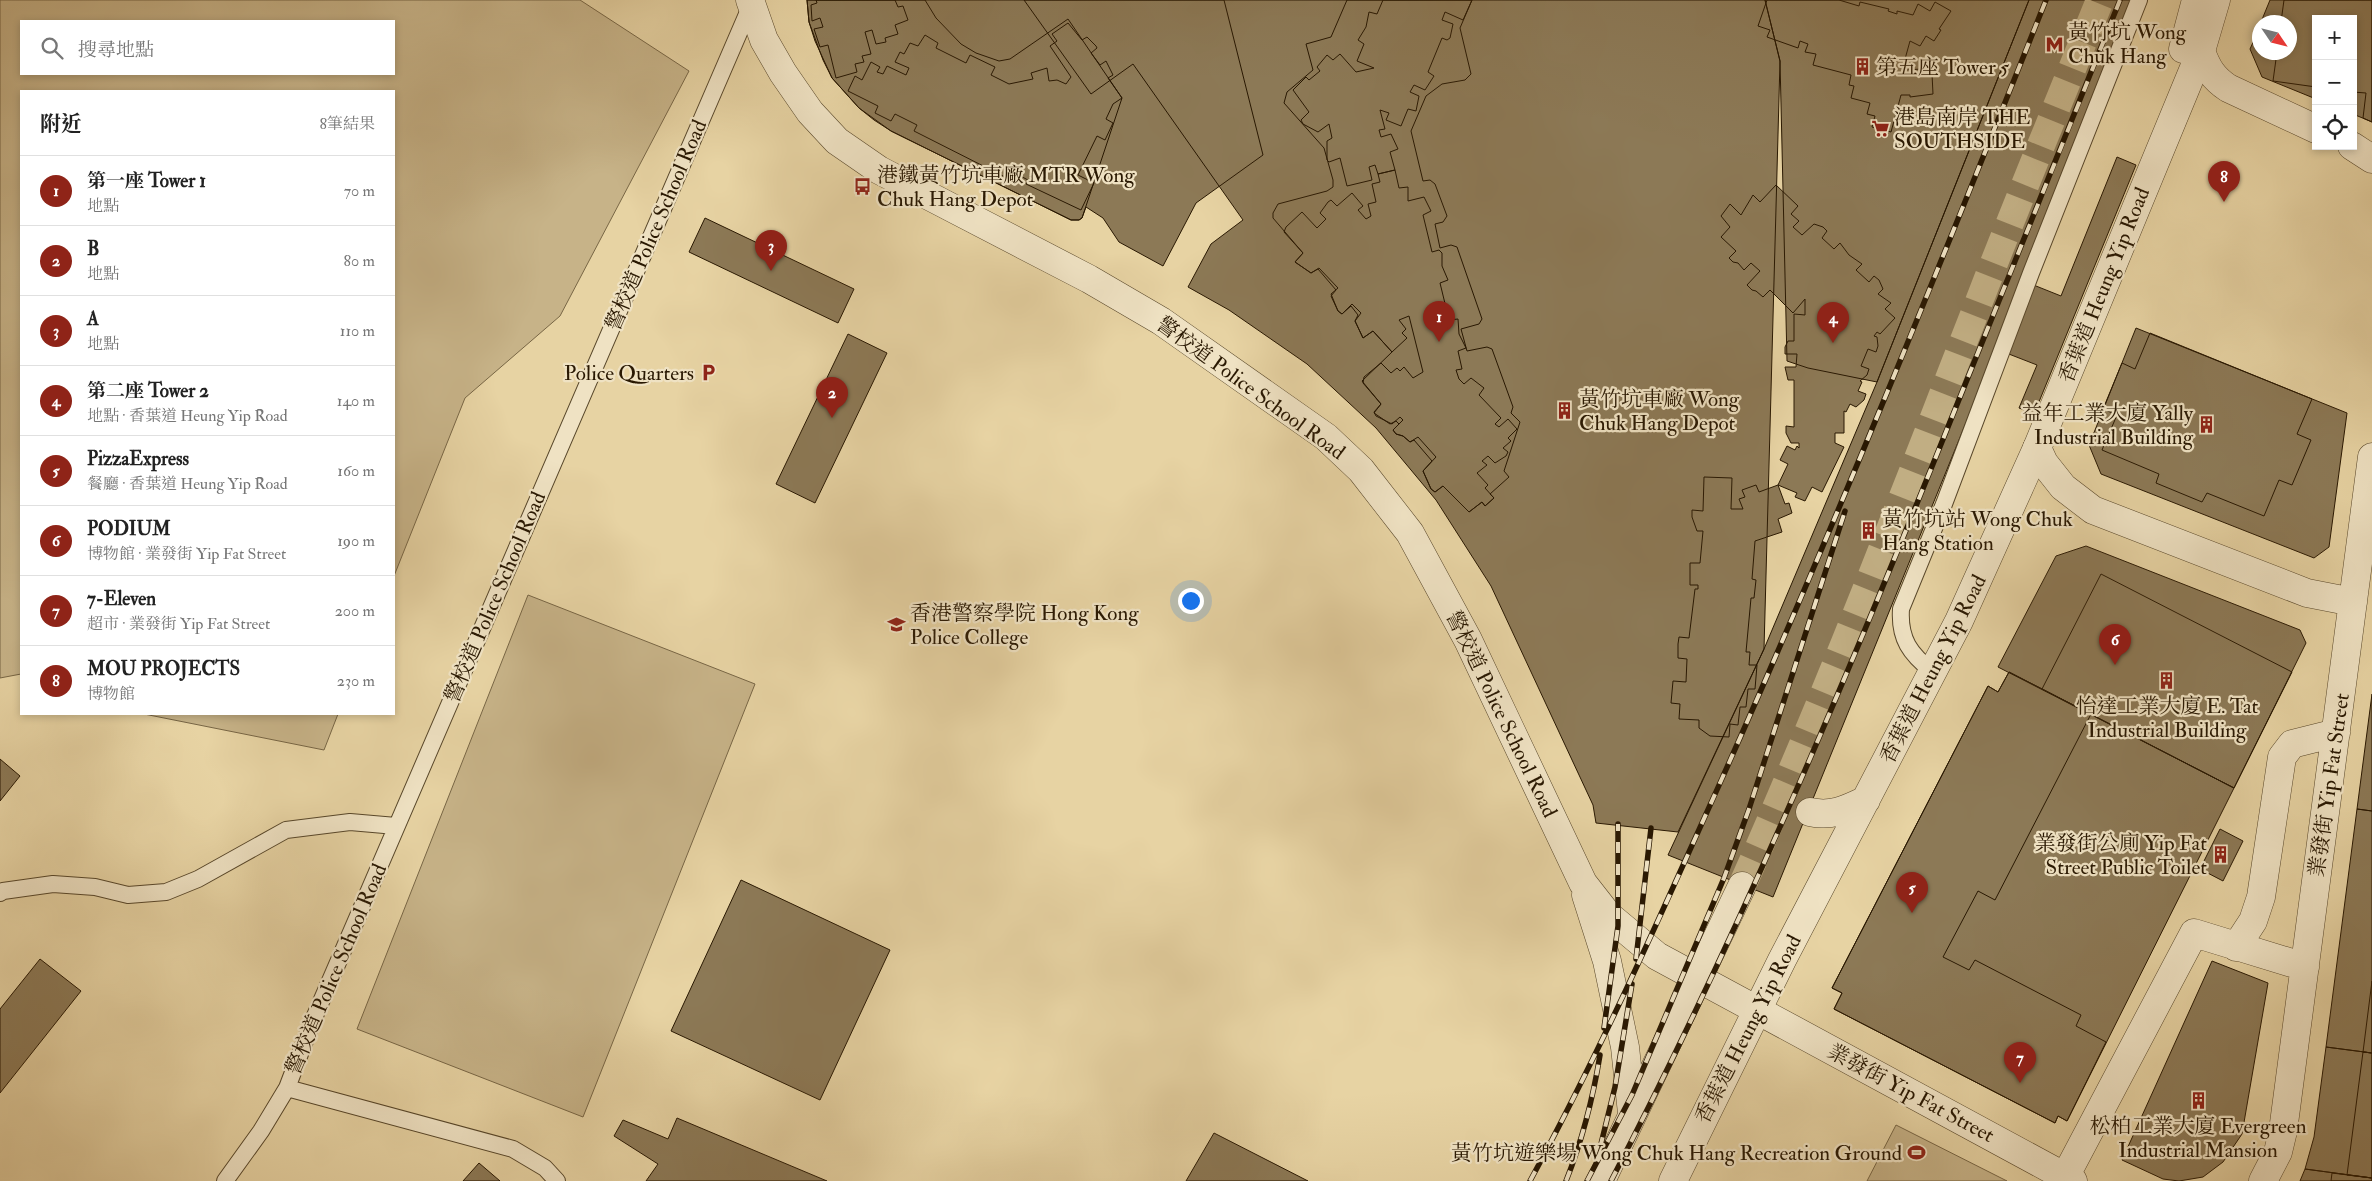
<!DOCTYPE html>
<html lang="zh-TW">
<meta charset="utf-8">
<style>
body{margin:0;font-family:"IM FELL Double Pica","Noto Serif TC",serif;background:#f6f6f6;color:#222}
.controls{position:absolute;right:15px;top:15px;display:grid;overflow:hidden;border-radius:0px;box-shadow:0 2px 8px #0003}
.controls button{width:45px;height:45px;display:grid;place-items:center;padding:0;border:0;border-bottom:1px solid #e0e0e0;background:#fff;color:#222;font:25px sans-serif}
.compass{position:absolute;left:2252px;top:15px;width:45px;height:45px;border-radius:50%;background:#fff;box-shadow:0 2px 8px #0003;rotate:125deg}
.you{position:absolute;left:1190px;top:600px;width:18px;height:18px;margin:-12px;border:4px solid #fff;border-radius:50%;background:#1a73e8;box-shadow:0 0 0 8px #1a73e833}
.badge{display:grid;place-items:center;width:32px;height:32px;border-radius:50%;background:#8f2418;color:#fff;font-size:16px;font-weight:700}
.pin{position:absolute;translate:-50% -41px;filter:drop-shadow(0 1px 2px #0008)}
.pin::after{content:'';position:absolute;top:26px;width:18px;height:15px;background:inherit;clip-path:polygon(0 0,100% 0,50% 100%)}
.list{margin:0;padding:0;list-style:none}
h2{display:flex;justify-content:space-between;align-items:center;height:65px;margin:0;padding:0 20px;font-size:21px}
h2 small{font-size:16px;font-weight:400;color:#767676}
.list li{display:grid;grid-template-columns:32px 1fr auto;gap:15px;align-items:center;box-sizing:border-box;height:70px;padding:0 20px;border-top:1px solid #e0e0e0}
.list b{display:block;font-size:19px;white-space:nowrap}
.list p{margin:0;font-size:16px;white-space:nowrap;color:#767676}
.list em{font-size:16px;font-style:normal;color:#767676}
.icon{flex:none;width:28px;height:28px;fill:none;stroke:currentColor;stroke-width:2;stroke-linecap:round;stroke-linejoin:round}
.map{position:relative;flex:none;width:2372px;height:1181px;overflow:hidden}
.search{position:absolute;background:#fff;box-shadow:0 2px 8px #0003;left:20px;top:20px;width:375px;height:55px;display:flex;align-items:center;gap:12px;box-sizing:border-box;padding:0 18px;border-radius:0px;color:#767676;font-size:19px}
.panel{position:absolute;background:#fff;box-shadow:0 2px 8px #0003;left:20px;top:90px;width:375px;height:625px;border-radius:0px}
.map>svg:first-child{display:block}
.green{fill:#c7b388;stroke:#786645;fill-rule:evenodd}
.building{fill:#8c7956;stroke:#291802}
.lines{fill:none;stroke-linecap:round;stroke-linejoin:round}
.tertiary-tunnel{stroke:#c1ae83;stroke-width:28;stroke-dasharray:28 14;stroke-linecap:butt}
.service-casing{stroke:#58472a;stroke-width:18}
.minor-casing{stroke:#58472a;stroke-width:29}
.tertiary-casing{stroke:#58472a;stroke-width:29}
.service{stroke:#efe2c3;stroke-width:16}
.minor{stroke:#efe2c3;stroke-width:28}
.tertiary{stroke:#efe2c3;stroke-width:28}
.rail-casing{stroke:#291802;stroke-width:5.5}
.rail{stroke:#efe2c3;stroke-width:4;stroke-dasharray:11;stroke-linecap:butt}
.labels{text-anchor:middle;stroke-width:4.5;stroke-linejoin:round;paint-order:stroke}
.poi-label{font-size:21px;fill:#291802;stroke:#efe2c3;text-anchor:start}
.street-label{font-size:21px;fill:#291802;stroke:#efe2c3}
</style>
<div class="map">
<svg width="2372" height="1181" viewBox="0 0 2372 1181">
<rect width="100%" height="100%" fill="#e7d3a3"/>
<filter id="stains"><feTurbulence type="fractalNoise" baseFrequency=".004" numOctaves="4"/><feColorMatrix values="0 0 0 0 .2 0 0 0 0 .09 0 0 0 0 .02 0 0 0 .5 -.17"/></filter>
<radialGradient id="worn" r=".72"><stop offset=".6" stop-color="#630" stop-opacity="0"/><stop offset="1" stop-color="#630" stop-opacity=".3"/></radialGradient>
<path class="green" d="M0,0H580L689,71L560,316L465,398L394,576V91H21V674L0,678ZM394,21V74H21V21Z
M528,595L755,684L583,1117L357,1029Z
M144,714H338L324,750Z
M1896,1125L2007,1181H1867Z"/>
<path class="building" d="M807,0H1224L1263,155L1196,203L1163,266L1119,242L1103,218L1086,207L1082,218L1079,220H1071L891,131L874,120L859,108L832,78L815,41L809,22Z
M807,0H925L936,18L961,44L976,53L999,61L1010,59L1068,19L1122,98L1082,218L1079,220H1071L891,131L859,108L832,78L823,60L809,22Z
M816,0H895L898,7L903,6L908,20L895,25L898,34L885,38L886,42L876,44L872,30L865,32L871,54L862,56L864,62L855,64L857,72L836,78L828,45L820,47L814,29L823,27L820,18L812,21L811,5L817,3Z
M1024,0H1765L1780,61L1764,649L1678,832L1596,823L1593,805L1491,586L1436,500L1376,428L1307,364L1229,310L1188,287L1211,244L1243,220L1133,64L1091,94Z
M1347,0H1472L1460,28L1471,74L1465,80L1442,84L1426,96L1411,131L1423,181L1430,180L1435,184L1447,216L1443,222L1435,224L1440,248L1451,245L1457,247L1482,319L1479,324L1461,329L1467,351L1487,347L1492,349L1513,407L1511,413L1520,422L1504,471L1509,477L1490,494L1494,498L1485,506L1482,502L1469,512L1443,486L1435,492L1431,489L1423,471L1432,461L1414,440L1410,442L1403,436L1396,434L1393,430L1399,424L1396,421L1390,424L1374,413L1381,404L1362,381L1392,352L1373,331L1363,338L1355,321L1358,315L1351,306L1342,314L1338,311L1331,296L1336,290L1318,269L1311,273L1295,262L1303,253L1273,218V213L1278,204L1327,191L1333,187V180L1324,148L1284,103L1287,92L1313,70L1306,44L1331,37Z
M1383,0H1472L1463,20L1445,12L1442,20L1453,24L1450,38L1447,40L1442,38L1428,72L1434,76L1425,90L1414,85L1410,92L1419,96L1416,111L1408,109L1401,126L1386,120L1389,113L1380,110L1385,129L1379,130L1381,137L1391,134L1398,149L1390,152L1395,170L1378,174L1375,165L1369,167L1372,180L1347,186L1340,158L1329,162L1327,160V141L1332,138L1329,124L1318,132L1303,124L1301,120L1309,112L1293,90L1306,77L1309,80L1320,71L1317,67L1327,55L1333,60L1340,54L1356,72L1374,68L1357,61L1364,44L1358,40L1366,27L1369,12L1377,14Z
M1765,0H2029L1877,382L1808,368L1787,361L1780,61Z
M1767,0H1839L1859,6L1860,2L1889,9L1888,11L1897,14V11L1913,15L1918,4L1930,11L1935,2L1951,11L1939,29L1941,30L1934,41L1926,36L1920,46L1910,41L1902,70L1923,69V74H1932L1933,94L1910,97V95H1901L1891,132L1872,127L1875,116L1867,114L1870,103L1851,98L1854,86L1849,85L1851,75L1813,65L1816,54L1805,52L1808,44L1800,41L1798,48L1767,37L1770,30L1758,26Z
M2029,0H2135L2021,280L2061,296L2117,157L2136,165L2034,414L2019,408L2037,365L1996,349L1773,897L1668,855L1764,649L1877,382Z
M2270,0H2372V122L2353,114V19H2316V99L2262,77L2250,49L2260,27V52H2290V22H2261Z
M2284,0H2372V122L2363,118L2366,93L2353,92V19H2316V87L2273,81L2277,52H2290V22H2281Z
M1068,23L1082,40L1087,37L1096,46L1097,48L1091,53L1100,65L1106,61L1113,75L1108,78L1122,98L1113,104L1106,119L1113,123L1105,140L1097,136L1078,175L1094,183L1081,210L1026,184L1028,180L1009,170L1005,177L914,131L917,125L895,114L891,121L875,113L878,106L848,91L855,76L862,80L871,62L880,67L877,72L883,74L887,66L906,75L909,68L895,62L900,52L904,54L910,43L918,46L925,35L938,43L936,48L966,63L970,55L995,67L991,75L1009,84L1033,79L1031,73L1047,68L1049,81L1057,80L1066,84L1071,77L1050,46L1057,41L1052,34Z
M1395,170L1399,188L1408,187V201L1424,197L1431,211L1423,215L1432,252L1439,250L1442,253V266L1448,280L1440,283L1449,320L1458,319L1459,334L1466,348L1458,351L1462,369L1456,370L1459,379L1464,384L1471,378L1484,388L1479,395L1501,418L1495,424L1499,427L1508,419L1517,429L1508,438L1511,441L1503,448L1508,452L1506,456L1495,463L1488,456L1482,461L1487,465L1477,473L1488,485L1485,488L1494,498L1485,506L1482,502L1469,512L1443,486L1435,492L1431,489L1423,471L1436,457L1418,437L1410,442L1403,436L1396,434L1393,430L1403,420L1400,417L1392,424L1376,416L1374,412L1381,404L1363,383L1364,377L1381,363L1391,373L1397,368L1400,371L1404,367L1413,378L1423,372L1409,316L1399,320L1406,329L1402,333L1407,338L1392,352L1373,331L1363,338L1355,321L1361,313L1352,304L1342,314L1338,311L1331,294L1338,288L1319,268L1311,273L1295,262L1303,253L1284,232L1286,227L1302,212L1317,228L1326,219L1320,213L1328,202L1331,200L1337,206L1352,193L1363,206L1358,210L1366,219L1371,216L1368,204L1376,202L1372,184L1380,182L1378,174Z
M1776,185L1798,206L1791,214L1799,221L1793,227L1802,235L1814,224L1823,227L1827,231L1822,238L1834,249L1840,243L1849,255L1862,264L1856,270L1869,282L1874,276L1879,280L1883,289L1878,294L1891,303L1885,309L1895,318L1880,334L1877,332L1874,336L1877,337L1878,346L1876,352L1868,349L1861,366L1869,369L1867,375L1860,381L1862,382L1858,391L1866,394L1864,400L1856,407L1850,404L1846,412L1844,411V433H1835V443L1844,447L1822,492L1812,487L1805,501L1795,497L1797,493L1778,485L1788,464L1780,460L1787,446L1795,450L1797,446L1799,448V443H1791L1786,433V426L1794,427V380H1788L1785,367H1796L1797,354H1785V347L1788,341H1794V314L1805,315V299L1793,313L1770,290L1763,297L1756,291L1752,290L1747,285L1760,271L1751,263L1744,270L1738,263L1733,262L1729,258L1736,251L1721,237L1730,227L1721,216L1730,204L1741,215L1753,195L1760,202Z
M705,218L854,289L838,323L689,252Z
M2136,328L2347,413L2329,547L2314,558L2101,474L2089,445Z
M2150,333L2312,399L2297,434L2311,440L2292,485L2279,480L2264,516L2207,493L2202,502L2156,483L2159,474L2102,450L2117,415L2103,409L2122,363L2135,369Z
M848,334L887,353L815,503L776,484Z
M1704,477L1732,478L1731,509H1743L1739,499L1745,497L1742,490L1756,485L1759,492L1778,485L1785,504L1789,503L1792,513L1778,519L1782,532L1755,541L1752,579L1756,580L1754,598H1751L1746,652H1750L1749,665H1757L1755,689H1748L1746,707H1740L1738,725L1730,724L1729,737L1710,736L1699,728V720L1679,719L1680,704L1671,703L1673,681L1686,682L1687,659L1678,658V644L1679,637L1689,638L1695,589H1698V585H1690V563H1700L1703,531H1697L1692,517V510L1703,511Z
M2086,546L2300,630L2306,643L2234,788L1998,667L2056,556Z
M2101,574L2292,672L2234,788L2042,689Z
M2009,672L2091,714L1995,900L1978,891L1943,957L1969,970L1975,960L2081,1015L2076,1026L2106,1042L2067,1121L2058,1116L2055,1123L1834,1009L1842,993L1832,988L1988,686L1998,692Z
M2009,672L2234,788L2067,1121L2058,1116L2055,1123L1834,1009L1842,993L1832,988L1988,686L1998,692Z
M2372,694V811L2357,809Z
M0,759L20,776L0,801Z
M2357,809L2372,811V1053L2326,1047Z
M2220,829L2243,841L2223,881L2200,869Z
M741,880L890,950L820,1100L671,1031Z
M40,959L81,991L0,1093V1009Z
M2212,961L2268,983L2242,1134L2223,1162L2203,1177L2179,1181L2163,1179L2122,1160Z
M2372,981V1053L2363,1052Z
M2326,1047L2372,1053V1178L2305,1169L2314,1137Z
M2363,1052L2372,1053V1178L2347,1175Z
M677,1118L827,1181H646L658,1164L614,1136L623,1120L668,1139Z
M1214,1133L1308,1181H1186Z
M479,1163L500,1181H463Z
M2305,1169L2372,1178V1181H2300Z
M2332,1173L2372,1178V1181H2331Z"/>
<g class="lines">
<path class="tertiary-tunnel" d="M1742,886C1826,697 1900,505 1975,312C2015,208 2058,104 2100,0"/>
<defs>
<path id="service" d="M1933,672C1910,654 1899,639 1901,609L1944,504L2031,273L2139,0
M0,893L3,891L53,884L95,887L128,895L166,892L198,879L286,830L350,822L396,826
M287,1088L513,1149L545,1168L557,1181
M225,1181L261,1131L287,1088L311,1025L751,5"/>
<path id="minor" d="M2201,51C2207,68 2213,78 2228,88L2316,129
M2352,146L2372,159
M2037,448L2044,463L2063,487L2093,510L2307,593L2353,602
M2236,947L2253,921L2261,897L2282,757L2292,744L2336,733
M1757,1010L2073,1181
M2065,1177L2194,933L2305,967
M2263,1181L2278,1152L2283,1131L2372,457"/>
<path id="tertiary" d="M750,0L764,40L783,73L810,112L837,141L879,170L1089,279L1161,321L1326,437L1361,470L1410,533L1468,640L1583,883L1608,915L1657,956L1757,1010
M2183,49L2196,0
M1810,812C1832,817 1847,809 1866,800
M1586,895L1607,961L1625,1047L1632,1113
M1601,1181L1742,886
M1673,1181L1782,960L1959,621L2037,448L2201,51L2216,0"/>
</defs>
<use href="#service" class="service-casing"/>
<use href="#minor" class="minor-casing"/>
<use href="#tertiary" class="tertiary-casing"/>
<use href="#service" class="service"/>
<use href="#minor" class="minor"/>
<use href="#tertiary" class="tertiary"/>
<defs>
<path id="rail" d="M1636,959L1651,828
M1604,1028L1618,926V824
M1600,1148L1615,1087L1632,984
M1530,1181C1600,1052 1660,917 1720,783C1835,525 1941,263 2046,0
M1566,1181C1582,1141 1593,1098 1600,1055
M1587,1181L1632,1095L1724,878L1749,809L1845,511
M1611,1181C1742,928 1852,666 1958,402C2012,268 2067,134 2120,0"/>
</defs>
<use href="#rail" class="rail-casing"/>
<use href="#rail" class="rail"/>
</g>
<defs>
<symbol id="metro-bare" viewBox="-9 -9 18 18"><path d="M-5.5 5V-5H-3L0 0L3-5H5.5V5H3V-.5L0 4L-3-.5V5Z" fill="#8f2418" stroke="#efe2c3" stroke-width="2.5" paint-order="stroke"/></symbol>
<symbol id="building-bare" viewBox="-9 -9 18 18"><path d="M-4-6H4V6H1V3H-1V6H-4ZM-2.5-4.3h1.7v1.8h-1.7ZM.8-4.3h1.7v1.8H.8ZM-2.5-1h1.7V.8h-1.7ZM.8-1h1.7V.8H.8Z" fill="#8f2418" stroke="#efe2c3" stroke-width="2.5" paint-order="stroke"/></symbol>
<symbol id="supermarket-bare" viewBox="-9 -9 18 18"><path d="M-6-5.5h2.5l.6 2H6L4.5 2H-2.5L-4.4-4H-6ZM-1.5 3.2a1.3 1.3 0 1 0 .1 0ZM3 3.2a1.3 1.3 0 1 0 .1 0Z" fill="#8f2418" stroke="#efe2c3" stroke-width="2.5" paint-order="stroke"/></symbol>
<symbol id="bus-bare" viewBox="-9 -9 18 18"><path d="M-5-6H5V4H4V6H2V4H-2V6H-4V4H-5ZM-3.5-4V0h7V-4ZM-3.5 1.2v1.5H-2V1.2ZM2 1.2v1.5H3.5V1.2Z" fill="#8f2418" stroke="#efe2c3" stroke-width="2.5" paint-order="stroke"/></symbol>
<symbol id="parking-bare" viewBox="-9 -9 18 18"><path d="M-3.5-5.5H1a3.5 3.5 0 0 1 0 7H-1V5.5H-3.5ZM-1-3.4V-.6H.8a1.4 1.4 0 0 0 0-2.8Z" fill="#8f2418" stroke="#efe2c3" stroke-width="2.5" paint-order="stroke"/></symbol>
<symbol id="university-bare" viewBox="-9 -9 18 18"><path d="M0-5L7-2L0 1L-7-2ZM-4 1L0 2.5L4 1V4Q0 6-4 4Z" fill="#8f2418" stroke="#efe2c3" stroke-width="2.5" paint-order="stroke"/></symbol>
<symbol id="stadium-bare" viewBox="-9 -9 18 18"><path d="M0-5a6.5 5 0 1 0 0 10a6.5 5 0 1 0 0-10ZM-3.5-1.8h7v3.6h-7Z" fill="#8f2418" stroke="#efe2c3" stroke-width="2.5" paint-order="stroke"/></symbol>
</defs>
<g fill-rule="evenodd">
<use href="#metro-bare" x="2042" y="32" width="25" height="25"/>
<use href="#building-bare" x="1850" y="54" width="25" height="25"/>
<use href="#supermarket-bare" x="1868" y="116" width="25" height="25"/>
<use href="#bus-bare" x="850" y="174" width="25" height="25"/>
<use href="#parking-bare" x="696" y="360" width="25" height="25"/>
<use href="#building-bare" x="1552" y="398" width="25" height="25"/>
<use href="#building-bare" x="2194" y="412" width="25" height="25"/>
<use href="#building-bare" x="1856" y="518" width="25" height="25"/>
<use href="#university-bare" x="884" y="612" width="25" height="25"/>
<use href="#building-bare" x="2154" y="668" width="25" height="25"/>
<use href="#building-bare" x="2208" y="842" width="25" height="25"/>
<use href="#building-bare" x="2186" y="1088" width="25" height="25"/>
<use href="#stadium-bare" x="1904" y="1140" width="25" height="25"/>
</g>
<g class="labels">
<g class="poi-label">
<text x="2068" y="39">黃竹坑 Wong<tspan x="2068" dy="24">Chuk Hang</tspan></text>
<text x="1876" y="74">第五座 Tower 5</text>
<text x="1894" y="124">港島南岸 THE<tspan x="1894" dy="24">SOUTHSIDE</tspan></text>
<text x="877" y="182">港鐵黃竹坑車廠 MTR Wong<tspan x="877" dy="24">Chuk Hang Depot</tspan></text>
<text x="694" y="380" text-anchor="end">Police Quarters</text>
<text x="1579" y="406">黃竹坑車廠 Wong<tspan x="1579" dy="24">Chuk Hang Depot</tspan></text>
<text x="2193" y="420" text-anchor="end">益年工業大廈 Yally<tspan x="2193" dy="24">Industrial Building</tspan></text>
<text x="1882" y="526">黃竹坑站 Wong Chuk<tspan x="1882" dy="24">Hang Station</tspan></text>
<text x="910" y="620">香港警察學院 Hong Kong<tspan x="910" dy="24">Police College</tspan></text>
<text x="2167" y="713" text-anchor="middle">怡達工業大廈 E. Tat<tspan x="2167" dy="24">Industrial Building</tspan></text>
<text x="2207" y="850" text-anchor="end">業發街公廁 Yip Fat<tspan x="2207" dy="24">Street Public Toilet</tspan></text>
<text x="2198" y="1133" text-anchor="middle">松柏工業大廈 Evergreen<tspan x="2198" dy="24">Industrial Mansion</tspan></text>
<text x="1902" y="1160" text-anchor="end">黃竹坑遊樂場 Wong Chuk Hang Recreation Ground</text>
</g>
<g class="street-label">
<text transform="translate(656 225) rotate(-67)" y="7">警校道 Police School Road</text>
<text transform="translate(2104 285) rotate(-68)" y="7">香葉道 Heung Yip Road</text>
<text transform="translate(1251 388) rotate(36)" y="7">警校道 Police School Road</text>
<text transform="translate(495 597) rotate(-67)" y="7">警校道 Police School Road</text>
<text transform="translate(1933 669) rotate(-63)" y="7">香葉道 Heung Yip Road</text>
<text transform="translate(1502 714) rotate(64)" y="7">警校道 Police School Road</text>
<text transform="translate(2329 785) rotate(-82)" y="7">業發街 Yip Fat Street</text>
<text transform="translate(336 969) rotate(-67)" y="7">警校道 Police School Road</text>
<text transform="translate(1748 1029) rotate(-63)" y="7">香葉道 Heung Yip Road</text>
<text transform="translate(1911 1093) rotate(28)" y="7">業發街 Yip Fat Street</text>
</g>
</g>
<rect width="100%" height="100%" filter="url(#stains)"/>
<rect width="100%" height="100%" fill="url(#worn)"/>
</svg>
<div class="controls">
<button>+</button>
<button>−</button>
<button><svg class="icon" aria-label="locate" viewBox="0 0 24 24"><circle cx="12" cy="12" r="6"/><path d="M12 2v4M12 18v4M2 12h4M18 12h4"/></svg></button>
</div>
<svg class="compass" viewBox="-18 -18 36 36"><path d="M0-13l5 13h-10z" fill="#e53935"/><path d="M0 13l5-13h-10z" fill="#767676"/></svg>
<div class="you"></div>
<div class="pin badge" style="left:1439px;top:342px">1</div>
<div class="pin badge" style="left:832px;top:418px">2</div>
<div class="pin badge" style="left:771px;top:271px">3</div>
<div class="pin badge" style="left:1833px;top:343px">4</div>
<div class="pin badge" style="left:1912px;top:913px">5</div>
<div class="pin badge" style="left:2115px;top:665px">6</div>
<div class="pin badge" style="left:2020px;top:1083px">7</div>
<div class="pin badge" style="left:2224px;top:202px">8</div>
<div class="search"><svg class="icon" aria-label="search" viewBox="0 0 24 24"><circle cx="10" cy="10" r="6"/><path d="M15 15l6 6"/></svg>搜尋地點</div>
<section class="panel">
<h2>附近<small>8筆結果</small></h2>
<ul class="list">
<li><span class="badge">1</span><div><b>第一座 Tower 1</b><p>地點</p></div><em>70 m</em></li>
<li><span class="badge">2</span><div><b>B</b><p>地點</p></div><em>80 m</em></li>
<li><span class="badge">3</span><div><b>A</b><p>地點</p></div><em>110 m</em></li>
<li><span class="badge">4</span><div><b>第二座 Tower 2</b><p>地點 · 香葉道 Heung Yip Road</p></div><em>140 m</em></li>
<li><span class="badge">5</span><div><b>PizzaExpress</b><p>餐廳 · 香葉道 Heung Yip Road</p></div><em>160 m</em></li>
<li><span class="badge">6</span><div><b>PODIUM</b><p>博物館 · 業發街 Yip Fat Street</p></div><em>190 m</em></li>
<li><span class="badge">7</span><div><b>7-Eleven</b><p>超市 · 業發街 Yip Fat Street</p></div><em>200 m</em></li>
<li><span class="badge">8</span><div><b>MOU PROJECTS</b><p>博物館</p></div><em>230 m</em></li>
</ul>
</section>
</div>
